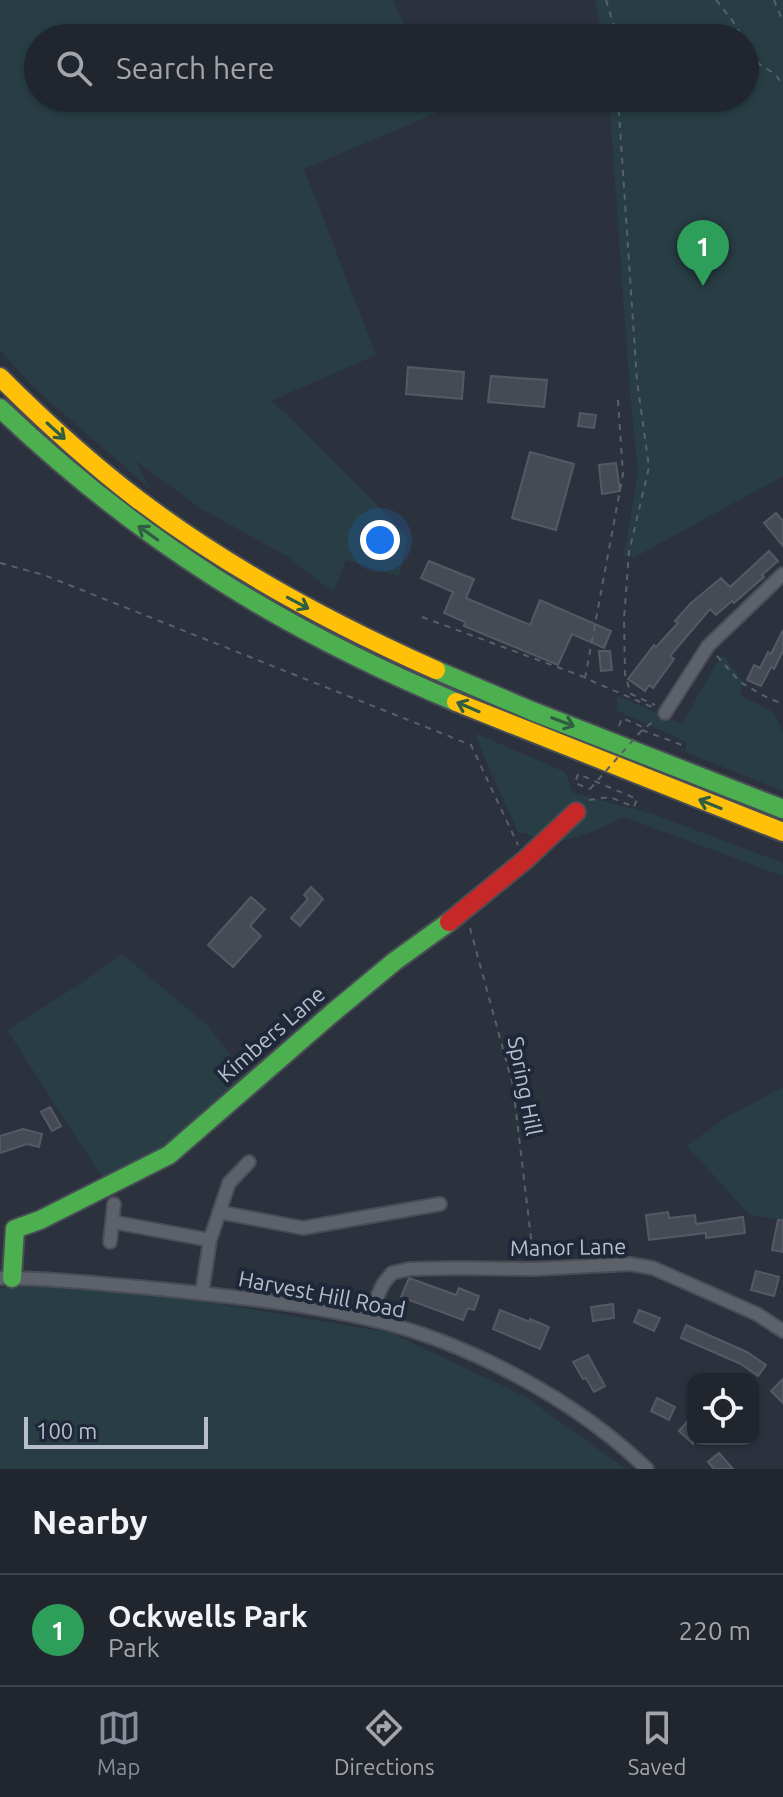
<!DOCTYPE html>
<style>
body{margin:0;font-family:Ubuntu,sans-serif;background:#2d323a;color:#f1f3f6}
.controls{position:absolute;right:24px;bottom:24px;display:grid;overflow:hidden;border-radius:16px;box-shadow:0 2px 6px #0004}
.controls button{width:72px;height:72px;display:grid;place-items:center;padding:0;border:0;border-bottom:2px solid #3e434a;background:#21262e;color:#f1f3f6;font:40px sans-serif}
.scale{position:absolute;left:24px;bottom:20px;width:184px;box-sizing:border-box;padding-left:8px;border:4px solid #b7becd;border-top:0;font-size:22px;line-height:28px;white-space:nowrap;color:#b7becd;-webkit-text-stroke:6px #1e2839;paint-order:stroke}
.you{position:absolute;left:380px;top:540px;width:28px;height:28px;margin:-20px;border:6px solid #fff;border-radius:50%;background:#1a73e8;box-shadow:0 0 0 12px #1a73e833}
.badge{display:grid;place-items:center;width:52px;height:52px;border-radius:50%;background:#868d9b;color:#fff;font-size:26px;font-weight:700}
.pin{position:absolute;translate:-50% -66px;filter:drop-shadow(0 2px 4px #0008)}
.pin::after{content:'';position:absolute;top:42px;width:28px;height:24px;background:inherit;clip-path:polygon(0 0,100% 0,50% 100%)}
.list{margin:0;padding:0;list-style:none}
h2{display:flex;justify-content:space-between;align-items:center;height:104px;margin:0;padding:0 32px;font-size:34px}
h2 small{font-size:26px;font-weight:400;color:#a2a5aa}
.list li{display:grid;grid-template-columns:52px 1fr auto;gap:24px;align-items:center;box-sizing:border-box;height:112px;padding:0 32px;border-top:2px solid #3e434a}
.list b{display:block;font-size:30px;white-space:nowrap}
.list p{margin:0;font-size:26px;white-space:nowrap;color:#a2a5aa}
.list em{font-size:26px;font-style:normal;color:#a2a5aa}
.icon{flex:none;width:44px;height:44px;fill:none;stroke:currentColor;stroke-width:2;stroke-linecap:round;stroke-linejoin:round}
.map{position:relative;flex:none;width:783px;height:1469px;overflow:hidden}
.search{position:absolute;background:#21262e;box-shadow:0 2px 6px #0004;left:24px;right:24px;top:24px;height:88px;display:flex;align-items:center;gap:20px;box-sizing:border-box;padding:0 28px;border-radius:44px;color:#a2a5aa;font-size:30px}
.sheet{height:216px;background:#21262e}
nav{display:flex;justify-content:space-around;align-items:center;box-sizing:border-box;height:112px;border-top:2px solid #3e434a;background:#21262e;font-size:22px;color:#a2a5aa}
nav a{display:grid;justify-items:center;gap:4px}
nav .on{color:#868d9b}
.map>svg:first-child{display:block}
.green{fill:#283e44}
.building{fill:#454a54;stroke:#545a64;stroke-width:2}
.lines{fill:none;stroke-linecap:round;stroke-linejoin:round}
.street-casing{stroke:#494d55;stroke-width:16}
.fast-casing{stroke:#494d55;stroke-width:22}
.slow-casing{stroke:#494d55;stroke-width:22}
.jam-casing{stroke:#494d55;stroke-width:22}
.path{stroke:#5a6067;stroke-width:2;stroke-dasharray:6 6;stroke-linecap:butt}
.street{stroke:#5c616a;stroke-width:12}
.fast{stroke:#4caf50;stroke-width:18}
.slow{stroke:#ffc107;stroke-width:18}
.jam{stroke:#c62828;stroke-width:18}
.path-bridge{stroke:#5a6067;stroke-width:2;stroke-dasharray:6 6;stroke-linecap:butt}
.oneway{stroke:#305e42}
.labels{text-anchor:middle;stroke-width:8;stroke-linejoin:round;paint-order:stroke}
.street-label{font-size:22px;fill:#b7becd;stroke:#1e2839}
</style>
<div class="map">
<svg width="783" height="1469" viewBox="0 0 783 1469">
<rect width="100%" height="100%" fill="#2c323d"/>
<path class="green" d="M0,0H393L410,38H38V98H438L443,110L304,169L376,355L271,401L294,421L408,537L399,576L346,560L333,592L287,556L203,510L136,461L149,488L34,388L0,350Z
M595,0H783V476L635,557L624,556L638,472L630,392L609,98H745V38H603Z
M722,654L743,681L740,695L772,711L783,731V791L685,752L687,742L616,710L618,696L682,724Z
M475,733L565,772L573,793L653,814L783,863V876L624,817L597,830L559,842L518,832L489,768Z
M122,954L207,1025L246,1075L162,1149L104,1180L7,1030L80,984Z
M783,1087V1220L750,1215L687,1146L725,1118Z
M34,1286L173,1296L391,1333L524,1396L626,1469H0V1288Z"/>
<path class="building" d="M408,367L464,372L462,399L406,394Z
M491,376L547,380L544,407L488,402Z
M580,413L596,415L594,428L578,426Z
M530,452L574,464L556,530L512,518Z
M616,463L620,491L602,494L599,465Z
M776,513L783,521V546L764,523Z
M769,551L778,561L762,575L764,577L734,603L732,601L716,615L710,609L670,656L674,659L653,688L649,685L645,691L628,679L654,645L656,647L678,623L675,621L690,604L721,578L730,587Z
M429,561L474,579L466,598L530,625L540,600L611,631L604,648L572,634L558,665L464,626L465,622L444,613L453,592L421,578Z
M783,630V651L774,669L771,667L761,686L747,680L754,665L760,668L768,652L771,654Z
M599,651H610L612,670L601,671Z
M311,887L323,899L300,926L291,918L308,899L304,895Z
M251,897L265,909L250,926L261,936L233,967L208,945Z
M50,1107L61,1126L52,1131L41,1112Z
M23,1129L42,1134L39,1147L27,1144L0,1153V1136Z
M668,1212L669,1218L695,1215L696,1224L743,1217L745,1233L706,1238V1233L649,1240L646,1215Z
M778,1220H783V1252L772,1250Z
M756,1271L779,1277L774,1296L751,1290Z
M409,1278L456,1295L459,1288L479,1296L474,1310L468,1308L463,1320L401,1297Z
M613,1304L614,1318L593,1321L591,1307Z
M500,1310L530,1322V1319L549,1327L540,1349L493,1329Z
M639,1310L660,1318L654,1331L634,1322Z
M686,1325L747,1352L766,1365L758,1376L741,1364L681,1338Z
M588,1355L605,1386L594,1392L586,1378L583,1379L573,1362Z
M783,1379V1403L771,1391Z
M657,1398L675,1407L669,1420L651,1411Z
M693,1415V1444L679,1431Z
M719,1453L733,1469H714L708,1462Z"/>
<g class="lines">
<defs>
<path id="street" d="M665,713L708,646L783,574
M219,1212L303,1228L440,1204
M113,1222L210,1240
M110,1242L114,1204
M0,1278C56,1278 113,1285 169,1290C237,1297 306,1304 373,1320C468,1342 577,1401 647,1469
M202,1293L210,1240L229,1183L249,1162
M374,1320L378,1295L383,1284L392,1273L409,1269L457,1268L535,1269L630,1264L653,1268L757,1314L783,1331"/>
<path id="fast" d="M0,408C137,539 281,629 456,702
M436,670L532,711L783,809
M12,1278L15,1229L40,1220L169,1155L330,1015L395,961L449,922"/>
<path id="slow" d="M0,377C43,420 88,461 136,498C228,568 330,623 436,670
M456,702L783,832"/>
<path id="jam" d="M449,922L525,860L576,812"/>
</defs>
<use href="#street" class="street-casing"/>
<use href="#fast" class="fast-casing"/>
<use href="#slow" class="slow-casing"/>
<use href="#jam" class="jam-casing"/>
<path class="path" d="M606,0L614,26L615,38
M716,0L732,20L743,38
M774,0L783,22
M745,41L759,64L775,74L783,85
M618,98L637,381L649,467L629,552L624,619L625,675L631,694L655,705
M618,400L623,474L585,678L652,707
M0,563L44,575L471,745L518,845
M422,617L584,677
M717,656L740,682L766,697L783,704
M619,726L622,718L645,728L655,720
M642,730L682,745L680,749
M589,800L610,797L634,807L637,799L578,774L575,783L590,789
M470,928L513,1086L533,1255"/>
<use href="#street" class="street"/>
<use href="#fast" class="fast"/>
<use href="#slow" class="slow"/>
<use href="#jam" class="jam"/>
<path class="path-bridge" d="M590,789L642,730"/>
</g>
<defs><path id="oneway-shaft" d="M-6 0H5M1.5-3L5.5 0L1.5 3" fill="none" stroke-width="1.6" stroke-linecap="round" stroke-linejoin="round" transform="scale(2)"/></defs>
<g class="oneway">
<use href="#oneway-shaft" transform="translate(56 431) rotate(42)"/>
<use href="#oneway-shaft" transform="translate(148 533) rotate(-144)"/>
<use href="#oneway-shaft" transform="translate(298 603) rotate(28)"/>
<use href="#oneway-shaft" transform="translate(468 707) rotate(-157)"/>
<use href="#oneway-shaft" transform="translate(563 722) rotate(21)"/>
<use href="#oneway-shaft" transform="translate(710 804) rotate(-158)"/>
</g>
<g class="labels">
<g class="street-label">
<text transform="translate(271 1034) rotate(-41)" y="8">Kimbers Lane</text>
<text transform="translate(525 1086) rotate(79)" y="8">Spring Hill</text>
<text transform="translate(568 1247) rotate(-1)" y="8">Manor Lane</text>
<text transform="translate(322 1294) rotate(11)" y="8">Harvest Hill Road</text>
</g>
</g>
</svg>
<div class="controls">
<button><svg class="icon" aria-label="locate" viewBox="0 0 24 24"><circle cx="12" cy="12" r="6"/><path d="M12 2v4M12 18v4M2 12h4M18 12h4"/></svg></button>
</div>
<div class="scale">100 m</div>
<div class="you"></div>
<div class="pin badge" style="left:703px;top:286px;background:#2e9e5b">1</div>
<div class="search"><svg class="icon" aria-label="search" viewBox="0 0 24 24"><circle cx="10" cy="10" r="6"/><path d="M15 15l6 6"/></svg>Search here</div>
</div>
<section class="sheet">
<h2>Nearby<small></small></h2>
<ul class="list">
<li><span class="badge" style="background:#2e9e5b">1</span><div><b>Ockwells Park</b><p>Park</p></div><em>220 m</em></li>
</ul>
</section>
<nav>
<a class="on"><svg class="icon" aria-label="map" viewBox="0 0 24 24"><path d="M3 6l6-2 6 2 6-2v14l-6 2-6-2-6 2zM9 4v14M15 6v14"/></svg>Map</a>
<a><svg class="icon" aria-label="directions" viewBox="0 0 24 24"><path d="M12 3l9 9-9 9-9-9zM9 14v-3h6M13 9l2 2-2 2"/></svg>Directions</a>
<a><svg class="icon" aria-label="saved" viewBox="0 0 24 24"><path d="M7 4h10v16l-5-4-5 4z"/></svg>Saved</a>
</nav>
